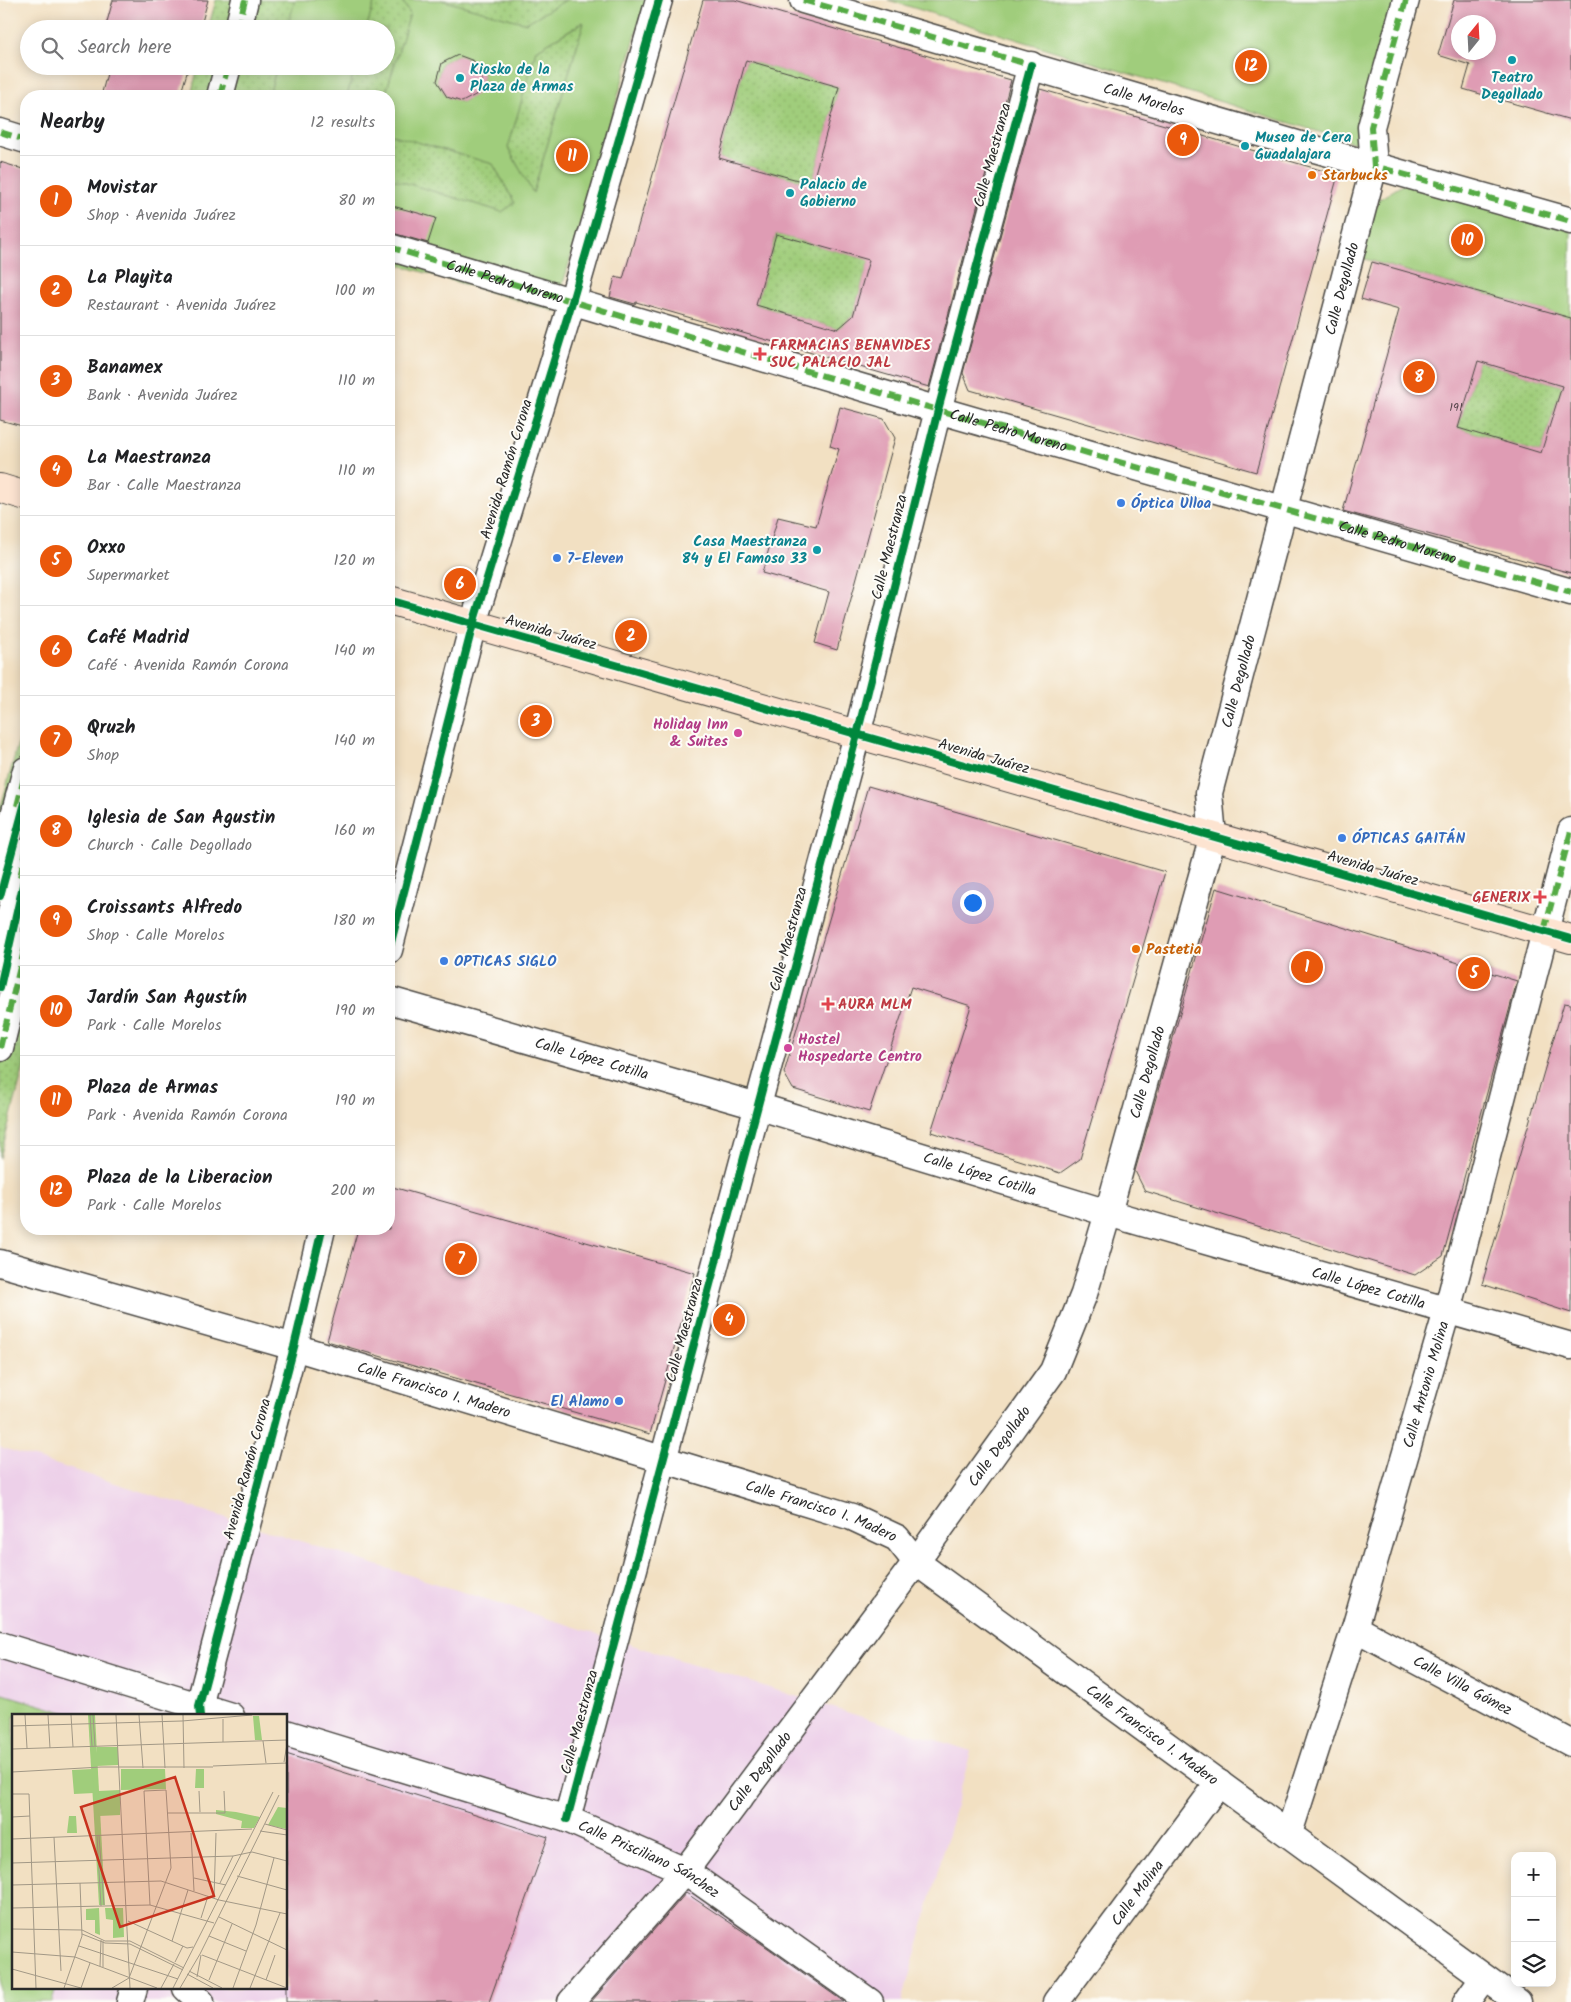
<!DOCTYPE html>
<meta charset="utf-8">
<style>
body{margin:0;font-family:Kalam,sans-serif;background:#f6f6f6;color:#202124}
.controls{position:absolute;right:15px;bottom:15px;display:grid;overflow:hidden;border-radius:10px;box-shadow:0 2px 12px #0003}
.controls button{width:45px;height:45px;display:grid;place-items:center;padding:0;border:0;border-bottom:1px solid #e0e0e0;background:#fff;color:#202124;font:25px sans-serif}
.compass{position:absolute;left:1451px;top:15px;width:45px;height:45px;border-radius:50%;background:#fff;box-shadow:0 2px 12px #0003;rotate:18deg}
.you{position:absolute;left:972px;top:902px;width:18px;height:18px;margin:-12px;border:4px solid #fff;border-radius:50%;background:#1a73e8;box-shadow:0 0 0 8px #1a73e833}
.badge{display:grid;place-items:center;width:32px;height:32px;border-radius:50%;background:#ea580c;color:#fff;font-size:16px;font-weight:700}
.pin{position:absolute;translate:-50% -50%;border:2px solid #fff;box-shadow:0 1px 5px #0006}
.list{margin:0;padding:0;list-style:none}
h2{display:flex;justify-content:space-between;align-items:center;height:65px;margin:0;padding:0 20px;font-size:21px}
h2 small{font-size:16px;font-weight:400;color:#757577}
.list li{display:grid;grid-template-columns:32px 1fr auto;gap:15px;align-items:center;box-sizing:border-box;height:90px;padding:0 20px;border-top:1px solid #e0e0e0}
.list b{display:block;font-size:19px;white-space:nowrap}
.list p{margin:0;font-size:16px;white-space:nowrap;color:#757577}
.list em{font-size:16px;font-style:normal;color:#757577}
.icon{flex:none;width:28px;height:28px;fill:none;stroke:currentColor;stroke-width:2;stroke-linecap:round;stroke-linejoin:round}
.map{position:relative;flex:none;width:1571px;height:2002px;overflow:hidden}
.search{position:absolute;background:#fff;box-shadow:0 2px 12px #0003;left:20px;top:20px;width:375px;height:55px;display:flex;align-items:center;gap:12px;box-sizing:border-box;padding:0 18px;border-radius:28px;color:#757577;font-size:19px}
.panel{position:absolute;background:#fff;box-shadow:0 2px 12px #0003;left:20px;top:90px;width:375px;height:1145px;border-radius:20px}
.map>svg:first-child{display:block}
.built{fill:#edd0e9;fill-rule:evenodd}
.grass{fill:url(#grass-dots);stroke:#667c53}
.park{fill:#a0cd7b;stroke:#667c53;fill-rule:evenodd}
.building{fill:#df9cb4;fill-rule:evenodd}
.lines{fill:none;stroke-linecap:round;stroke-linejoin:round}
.street-casing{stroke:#494642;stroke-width:29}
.secondary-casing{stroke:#494642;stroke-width:30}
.street{stroke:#fff;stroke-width:26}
.secondary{stroke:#fde4d1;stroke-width:28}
.quiet{stroke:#54ab44;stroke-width:6;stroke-dasharray:12 6;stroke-linecap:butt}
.cycleway-casing{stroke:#fdfcf7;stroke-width:11}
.cycleway{stroke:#00873e;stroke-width:8}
.culture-dot{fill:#0f9aa8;stroke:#fdfcf7;stroke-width:2}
.food-dot{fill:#e8710a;stroke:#fdfcf7;stroke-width:2}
.health-dot{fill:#e0444e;stroke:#fdfcf7;stroke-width:2}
.shop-dot{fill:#3f7fe0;stroke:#fdfcf7;stroke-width:2}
.hotel-dot{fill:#d1479c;stroke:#fdfcf7;stroke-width:2}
.labels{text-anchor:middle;stroke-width:4;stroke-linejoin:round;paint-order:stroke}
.number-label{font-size:12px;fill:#58474d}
.culture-label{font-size:15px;font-weight:bold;fill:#0d838f;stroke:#fdfcf7;text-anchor:start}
.street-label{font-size:15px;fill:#2b2b2b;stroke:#fdfcf7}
.food-label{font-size:15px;font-weight:bold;fill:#c56008;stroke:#fdfcf7;text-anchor:start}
.health-label{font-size:15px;font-weight:bold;fill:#be3a42;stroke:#fdfcf7;text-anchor:start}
.shop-label{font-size:15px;font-weight:bold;fill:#366cbe;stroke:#fdfcf7;text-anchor:start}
.hotel-label{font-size:15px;font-weight:bold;fill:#b23c85;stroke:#fdfcf7;text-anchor:end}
.inset-road{fill:none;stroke:#a29886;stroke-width:1}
.view{fill:#c8321e;fill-opacity:0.15;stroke:#c8321e;stroke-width:2.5}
.inset-edge{fill:none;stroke:#2b2b2b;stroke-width:2.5}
</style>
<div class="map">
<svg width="1571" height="2002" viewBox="0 0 1571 2002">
<defs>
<pattern id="grass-dots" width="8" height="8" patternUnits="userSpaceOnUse" patternTransform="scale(1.25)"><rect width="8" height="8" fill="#a0cd7b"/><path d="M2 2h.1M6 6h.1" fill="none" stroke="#8ab06a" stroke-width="1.8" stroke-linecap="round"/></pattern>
</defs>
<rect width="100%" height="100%" fill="#fdfcf7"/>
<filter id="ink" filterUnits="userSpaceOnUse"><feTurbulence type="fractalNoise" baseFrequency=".02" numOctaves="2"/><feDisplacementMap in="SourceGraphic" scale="10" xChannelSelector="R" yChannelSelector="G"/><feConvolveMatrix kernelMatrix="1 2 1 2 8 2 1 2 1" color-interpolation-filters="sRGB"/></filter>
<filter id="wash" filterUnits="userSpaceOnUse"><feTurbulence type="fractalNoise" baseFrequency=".0096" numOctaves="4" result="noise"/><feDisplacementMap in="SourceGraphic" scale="20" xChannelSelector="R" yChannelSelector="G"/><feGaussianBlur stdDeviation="1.12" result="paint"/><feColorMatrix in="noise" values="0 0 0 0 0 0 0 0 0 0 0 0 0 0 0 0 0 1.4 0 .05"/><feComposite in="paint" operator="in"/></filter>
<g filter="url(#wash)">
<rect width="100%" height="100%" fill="#f2e0c2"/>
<path class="built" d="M0,1447L971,1751L902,2002H0ZM14,1716H286V1988H14Z"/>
<path class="grass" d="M216,0H296L288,29H208Z
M375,0H402L410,14L385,96H347L355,66H386V29H366Z
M441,0H566L526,23Z
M584,22L533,193L508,148L536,50Z
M746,60L839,87L812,184L719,158Z
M198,66H277L269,96H191Z
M393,135L493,164L515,203L502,212L389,178V137Z
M776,234L869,260L853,316L838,329L756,305Z
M1478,361L1562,386L1541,453L1458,428Z
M26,713V1059L0,1158V810Z"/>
<path class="park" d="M295,0H375L366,29H287Z
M402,0H441L526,23L566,0H646L555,311L389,262V178L502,212L515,203L493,164L393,135L389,137V96H385L410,14ZM583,22L584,23L533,193L508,148L536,50ZM458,55L474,61L483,75L478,93L462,102L447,97L437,81L442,63Z
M888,0H1417L1375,149Z
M277,66H355L347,96H269Z
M1412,179L1571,224L1570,318L1358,257L1373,203Z
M0,1693L77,1716H14V1988H56L52,2002H0Z"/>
<g id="blocks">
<path class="building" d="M113,0H208L200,29H105Z
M703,0H735L1011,80L929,387L636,302L635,304L610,297L615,277L623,279ZM746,60L839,87L812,184L719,158ZM776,234L869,260L853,316L838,329L756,305Z
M1454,0H1571V120L1463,89L1470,65L1438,55ZM1458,22H1488V52H1458Z
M458,55L474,61L483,75L479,93L462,102L447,97L437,81L442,63Z
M109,66H189L180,96H101Z
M1040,89L1338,175L1256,472L970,390L963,373Z
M0,162L26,170V427L0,420Z
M389,205L436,218L428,243L389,232Z
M1372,262L1571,318V573L1343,511L1399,310L1361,299ZM1478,361L1562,386L1541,453L1458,428Z
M840,407L884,419L895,438L837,650L815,643L829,592L762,573L778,517L816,526L839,449L830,446Z
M868,786L1165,872L1080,1159L1060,1173L931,1132L971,1006L911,987L869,1112L793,1089L784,1073Z
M1216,888L1517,981L1443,1256L1415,1275L1145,1191L1135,1171Z
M1564,1003L1571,1004V1313L1482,1284Z
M389,1186L695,1273L650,1434L327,1341L358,1229H389Z
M286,1754L548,1837L489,2002H286Z
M686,1893L768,1948L844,2002H591Z"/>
</g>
</g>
<g filter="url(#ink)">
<use href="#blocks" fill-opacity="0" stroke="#494642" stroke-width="1"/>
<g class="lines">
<defs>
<g id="street">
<path id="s1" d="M803,0L1297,144L1571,221"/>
<path d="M238,29L245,0"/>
<path d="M220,96L228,66"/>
<path d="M0,132L26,140"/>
<path id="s2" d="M389,247L938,410L1571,592"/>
<path d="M0,868L26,770"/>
<path d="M389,950L473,624L572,302L659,0"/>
<path d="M0,957L26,852"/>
<path id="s3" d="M389,1000L757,1106L1108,1213L1571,1346"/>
<path d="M0,1048L26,943"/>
<path id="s4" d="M0,1263L294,1347L852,1517L897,1538L916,1562L1518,2002"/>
<path id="s5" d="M1355,1628L1571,1743"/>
<path d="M0,1645L231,1716"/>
<path d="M200,1716L199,1706L294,1347L322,1229"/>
<path id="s6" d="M286,1733L567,1819L685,1871L870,2002"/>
<path d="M567,1819L857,735L938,410L1031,65"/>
<path id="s7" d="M1289,1833L1355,1628L1447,1311L1571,831"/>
<path d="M186,1988L201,2002"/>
<path d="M130,2002L134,1988"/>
<path id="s8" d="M571,2002L685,1871L916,1562L1053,1371L1084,1294L1108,1213L1213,836L1209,793L1374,166L1371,127L1406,0"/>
<path id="s9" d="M1056,2002L1219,1783"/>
<path d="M1466,2002L1483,1978"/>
</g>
<path id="secondary" d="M0,488L26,496
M389,600L1571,939"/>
</defs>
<use href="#street" class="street-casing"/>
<use href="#secondary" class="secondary-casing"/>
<use href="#street" class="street"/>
<use href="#secondary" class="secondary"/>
<path class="quiet" d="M803,0L1031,65
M1406,0L1371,127L1374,166L1571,221
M238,29L245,0
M220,96L228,66
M0,132L26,140
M389,247L938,410L1571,592
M17,806L26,770
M20,877L26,852
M1544,931L1571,831
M0,1048L26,943"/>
<defs>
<path id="cycleway" d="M389,600L1571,939
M0,896L26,799
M389,950L473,624L572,302L659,0
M0,987L26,872
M200,1716L199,1706L294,1347L322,1229
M567,1819L857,735L938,410L1031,65"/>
</defs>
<use href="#cycleway" class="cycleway-casing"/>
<use href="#cycleway" class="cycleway"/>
</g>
</g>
<g class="culture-dot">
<circle cx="1512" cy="60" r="5"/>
<circle cx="460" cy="78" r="5"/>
<circle cx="1245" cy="146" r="5"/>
<circle cx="790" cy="193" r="5"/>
<circle cx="817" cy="550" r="5"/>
</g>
<g class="food-dot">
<circle cx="1312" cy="175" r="5"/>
<circle cx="1136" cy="949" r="5"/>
</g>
<g class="health-dot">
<path d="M757.5 346.5h5v5h5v5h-5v5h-5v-5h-5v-5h5z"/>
<path d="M1537.5 889.5h5v5h5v5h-5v5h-5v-5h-5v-5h5z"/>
<path d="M825.5 996.5h5v5h5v5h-5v5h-5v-5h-5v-5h5z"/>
</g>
<g class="shop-dot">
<circle cx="1121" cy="503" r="5"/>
<circle cx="557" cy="558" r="5"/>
<circle cx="1342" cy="838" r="5"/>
<circle cx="444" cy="961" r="5"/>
<circle cx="619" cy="1401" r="5"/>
</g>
<g class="hotel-dot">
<circle cx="738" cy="733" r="5"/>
<circle cx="788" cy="1048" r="5"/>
</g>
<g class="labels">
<g class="number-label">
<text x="1456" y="411">191</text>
</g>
<g class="culture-label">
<text x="470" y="74">Kiosko de la<tspan x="470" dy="17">Plaza de Armas</tspan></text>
<text x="1512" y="82" text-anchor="middle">Teatro<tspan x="1512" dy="17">Degollado</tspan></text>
<text x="1255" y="142">Museo de Cera<tspan x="1255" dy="17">Guadalajara</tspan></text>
<text x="800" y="189">Palacio de<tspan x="800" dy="17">Gobierno</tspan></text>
<text x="807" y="546" text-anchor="end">Casa Maestranza<tspan x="807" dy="17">84 y El Famoso 33</tspan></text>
</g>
<g class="street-label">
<text dy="5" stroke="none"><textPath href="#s1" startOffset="355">Calle Morelos</textPath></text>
<text transform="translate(992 155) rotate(-75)" y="5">Calle Maestranza</text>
<text dy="5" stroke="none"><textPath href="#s2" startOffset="121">Calle Pedro Moreno</textPath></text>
<text dy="5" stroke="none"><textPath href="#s8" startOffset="1918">Calle Degollado</textPath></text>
<text dy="5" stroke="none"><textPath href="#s2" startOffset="646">Calle Pedro Moreno</textPath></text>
<text transform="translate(506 469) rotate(-73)" y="5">Avenida Ramón Corona</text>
<text dy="5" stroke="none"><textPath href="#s2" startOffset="1051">Calle Pedro Moreno</textPath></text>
<text transform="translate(889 547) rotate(-76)" y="5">Calle Maestranza</text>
<text transform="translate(551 632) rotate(16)" y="5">Avenida Juárez</text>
<text dy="5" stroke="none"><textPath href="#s8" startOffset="1512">Calle Degollado</textPath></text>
<text transform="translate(984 756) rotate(16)" y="5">Avenida Juárez</text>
<text transform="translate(1373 868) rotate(16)" y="5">Avenida Juárez</text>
<text transform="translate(788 939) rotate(-75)" y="5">Calle Maestranza</text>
<text dy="5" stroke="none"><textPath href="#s3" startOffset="211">Calle López Cotilla</textPath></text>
<text dy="5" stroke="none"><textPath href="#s8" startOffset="1108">Calle Degollado</textPath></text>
<text dy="5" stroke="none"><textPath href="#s3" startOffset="616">Calle López Cotilla</textPath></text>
<text dy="5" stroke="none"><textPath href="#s3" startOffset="1021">Calle López Cotilla</textPath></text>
<text transform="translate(684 1330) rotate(-75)" y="5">Calle Maestranza</text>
<text dy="5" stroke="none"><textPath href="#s7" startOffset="469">Calle Antonio Molina</textPath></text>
<text dy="5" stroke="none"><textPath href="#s4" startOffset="452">Calle Francisco I. Madero</textPath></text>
<text dy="5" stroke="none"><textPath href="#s8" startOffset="702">Calle Degollado</textPath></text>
<text transform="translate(247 1469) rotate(-75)" y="5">Avenida Ramón Corona</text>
<text dy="5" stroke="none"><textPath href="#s4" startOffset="858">Calle Francisco I. Madero</textPath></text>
<text dy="5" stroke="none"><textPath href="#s5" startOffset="122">Calle Villa Gómez</textPath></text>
<text transform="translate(579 1722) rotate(-75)" y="5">Calle Maestranza</text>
<text dy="5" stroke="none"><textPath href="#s4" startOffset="1262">Calle Francisco I. Madero</textPath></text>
<text dy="5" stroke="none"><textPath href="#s8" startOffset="298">Calle Degollado</textPath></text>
<text dy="5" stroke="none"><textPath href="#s6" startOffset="385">Calle Prisciliano Sánchez</textPath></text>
<text dy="5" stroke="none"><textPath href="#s9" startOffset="136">Calle Molina</textPath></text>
</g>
<g class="food-label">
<text x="1322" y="180">Starbucks</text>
<text x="1146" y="954">Pastetia</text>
</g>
<g class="health-label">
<text x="770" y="350">FARMACIAS BENAVIDES<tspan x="770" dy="17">SUC PALACIO JAL</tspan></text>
<text x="1530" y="902" text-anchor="end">GENERIX</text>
<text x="838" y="1009">AURA MLM</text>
</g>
<g class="shop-label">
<text x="1131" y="508">Óptica Ulloa</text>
<text x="567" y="563">7-Eleven</text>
<text x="1352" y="843">ÓPTICAS GAITÁN</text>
<text x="454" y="966">OPTICAS SIGLO</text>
<text x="609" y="1406" text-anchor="end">El Alamo</text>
</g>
<g class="hotel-label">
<text x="728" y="729">Holiday Inn<tspan x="728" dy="17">&amp; Suites</tspan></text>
<text x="798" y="1044" text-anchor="start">Hostel<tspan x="798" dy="17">Hospedarte Centro</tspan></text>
</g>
</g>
<g transform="translate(12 1714)">
<rect width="275" height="275" fill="#f2e0c2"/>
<path d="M76,1H83L93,191H87Z" fill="#a0cd7b"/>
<path d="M241,2H247L250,26H243ZM85,33H106V51L85,52ZM80,55L82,79L62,80L60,56ZM109,55H153L154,75L109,76ZM184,55H192V74H183ZM108,76V101L87,102L86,77ZM266,93L275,94L274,115L256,111ZM204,96L224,98L248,103L242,114H229L230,107L204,100ZM57,102H64L65,119H55ZM87,194L88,221L83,219V206H74V195ZM93,194H111L112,223L101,224V206L94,205Z" fill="#a0cd7b"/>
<path class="inset-road" d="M13,1L15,34M36,1L38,34M59,1L61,33M78,1L80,32M81,1L83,32M104,1L118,274M127,1L131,54M150,1L153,54M171,1L172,54M211,5V28M0,12L170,7L240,1M251,27L254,49M0,35L275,26M272,48L275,30M201,52L275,49M0,58L89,53H201M187,77L188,98M0,80H17L24,274M156,99H213L212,77M0,103L18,102M253,110L275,116M248,117L275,121M179,119L182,177M85,122L89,192M87,122L92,191M42,123L49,257M0,125L240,115M0,149L221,142L240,138L275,147M225,162L275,176M182,164L214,171M208,169L221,142M0,171L149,167L207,186L275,200M202,184L204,119M0,194L138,191L202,209M207,203L275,236M189,204L196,182M116,207L175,234L181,233M0,215L70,216L93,227H118L172,254M70,220L93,229L118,230L171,256M197,222L234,237M160,227L176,176M67,232L166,265M0,238L63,243L145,274M190,241L275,274M163,248L171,232M88,252L89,226M91,253V227M0,255L69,274M177,257L210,274M175,260L201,274M185,263L189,241M117,264L159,154L154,76L132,77L138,191M197,266L220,210M254,266L263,241M52,274L70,222L68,169M69,274L78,249M100,274L117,264M149,274L162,250M161,274L261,78M168,274L188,240L267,81M221,274L244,211L262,144M238,274L268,199"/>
<path class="view" d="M163,63L202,182L108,213L69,93Z"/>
<rect width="275" height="275" class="inset-edge"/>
</g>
</svg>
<div class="controls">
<button>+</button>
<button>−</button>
<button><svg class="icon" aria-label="layers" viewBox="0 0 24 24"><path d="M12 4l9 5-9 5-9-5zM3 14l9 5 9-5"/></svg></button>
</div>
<svg class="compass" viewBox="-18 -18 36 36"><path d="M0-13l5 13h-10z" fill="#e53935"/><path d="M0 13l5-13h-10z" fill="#757577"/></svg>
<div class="you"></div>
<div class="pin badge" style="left:1307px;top:967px">1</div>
<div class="pin badge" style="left:631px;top:636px">2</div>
<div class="pin badge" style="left:536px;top:721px">3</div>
<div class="pin badge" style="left:729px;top:1320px">4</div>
<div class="pin badge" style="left:1474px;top:973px">5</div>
<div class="pin badge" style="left:460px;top:584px">6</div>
<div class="pin badge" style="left:461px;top:1259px">7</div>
<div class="pin badge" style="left:1419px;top:377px">8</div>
<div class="pin badge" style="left:1183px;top:140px">9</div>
<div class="pin badge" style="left:1467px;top:240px">10</div>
<div class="pin badge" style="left:572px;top:156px">11</div>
<div class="pin badge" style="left:1251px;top:66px">12</div>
<div class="search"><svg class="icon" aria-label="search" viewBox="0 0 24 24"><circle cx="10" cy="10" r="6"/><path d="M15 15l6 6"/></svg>Search here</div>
<section class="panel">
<h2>Nearby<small>12 results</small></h2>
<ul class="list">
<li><span class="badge">1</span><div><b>Movistar</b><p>Shop · Avenida Juárez</p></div><em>80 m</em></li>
<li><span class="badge">2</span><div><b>La Playita</b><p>Restaurant · Avenida Juárez</p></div><em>100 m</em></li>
<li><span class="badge">3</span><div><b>Banamex</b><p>Bank · Avenida Juárez</p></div><em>110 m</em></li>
<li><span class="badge">4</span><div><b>La Maestranza</b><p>Bar · Calle Maestranza</p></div><em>110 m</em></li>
<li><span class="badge">5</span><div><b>Oxxo</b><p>Supermarket</p></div><em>120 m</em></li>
<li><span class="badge">6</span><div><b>Café Madrid</b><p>Café · Avenida Ramón Corona</p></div><em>140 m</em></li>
<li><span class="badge">7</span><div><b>Qruzh</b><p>Shop</p></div><em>140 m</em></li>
<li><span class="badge">8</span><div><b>Iglesia de San Agustin</b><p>Church · Calle Degollado</p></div><em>160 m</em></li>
<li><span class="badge">9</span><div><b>Croissants Alfredo</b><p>Shop · Calle Morelos</p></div><em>180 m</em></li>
<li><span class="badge">10</span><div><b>Jardín San Agustín</b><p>Park · Calle Morelos</p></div><em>190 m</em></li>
<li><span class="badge">11</span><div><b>Plaza de Armas</b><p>Park · Avenida Ramón Corona</p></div><em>190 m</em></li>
<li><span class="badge">12</span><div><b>Plaza de la Liberacion</b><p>Park · Calle Morelos</p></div><em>200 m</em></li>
</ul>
</section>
</div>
